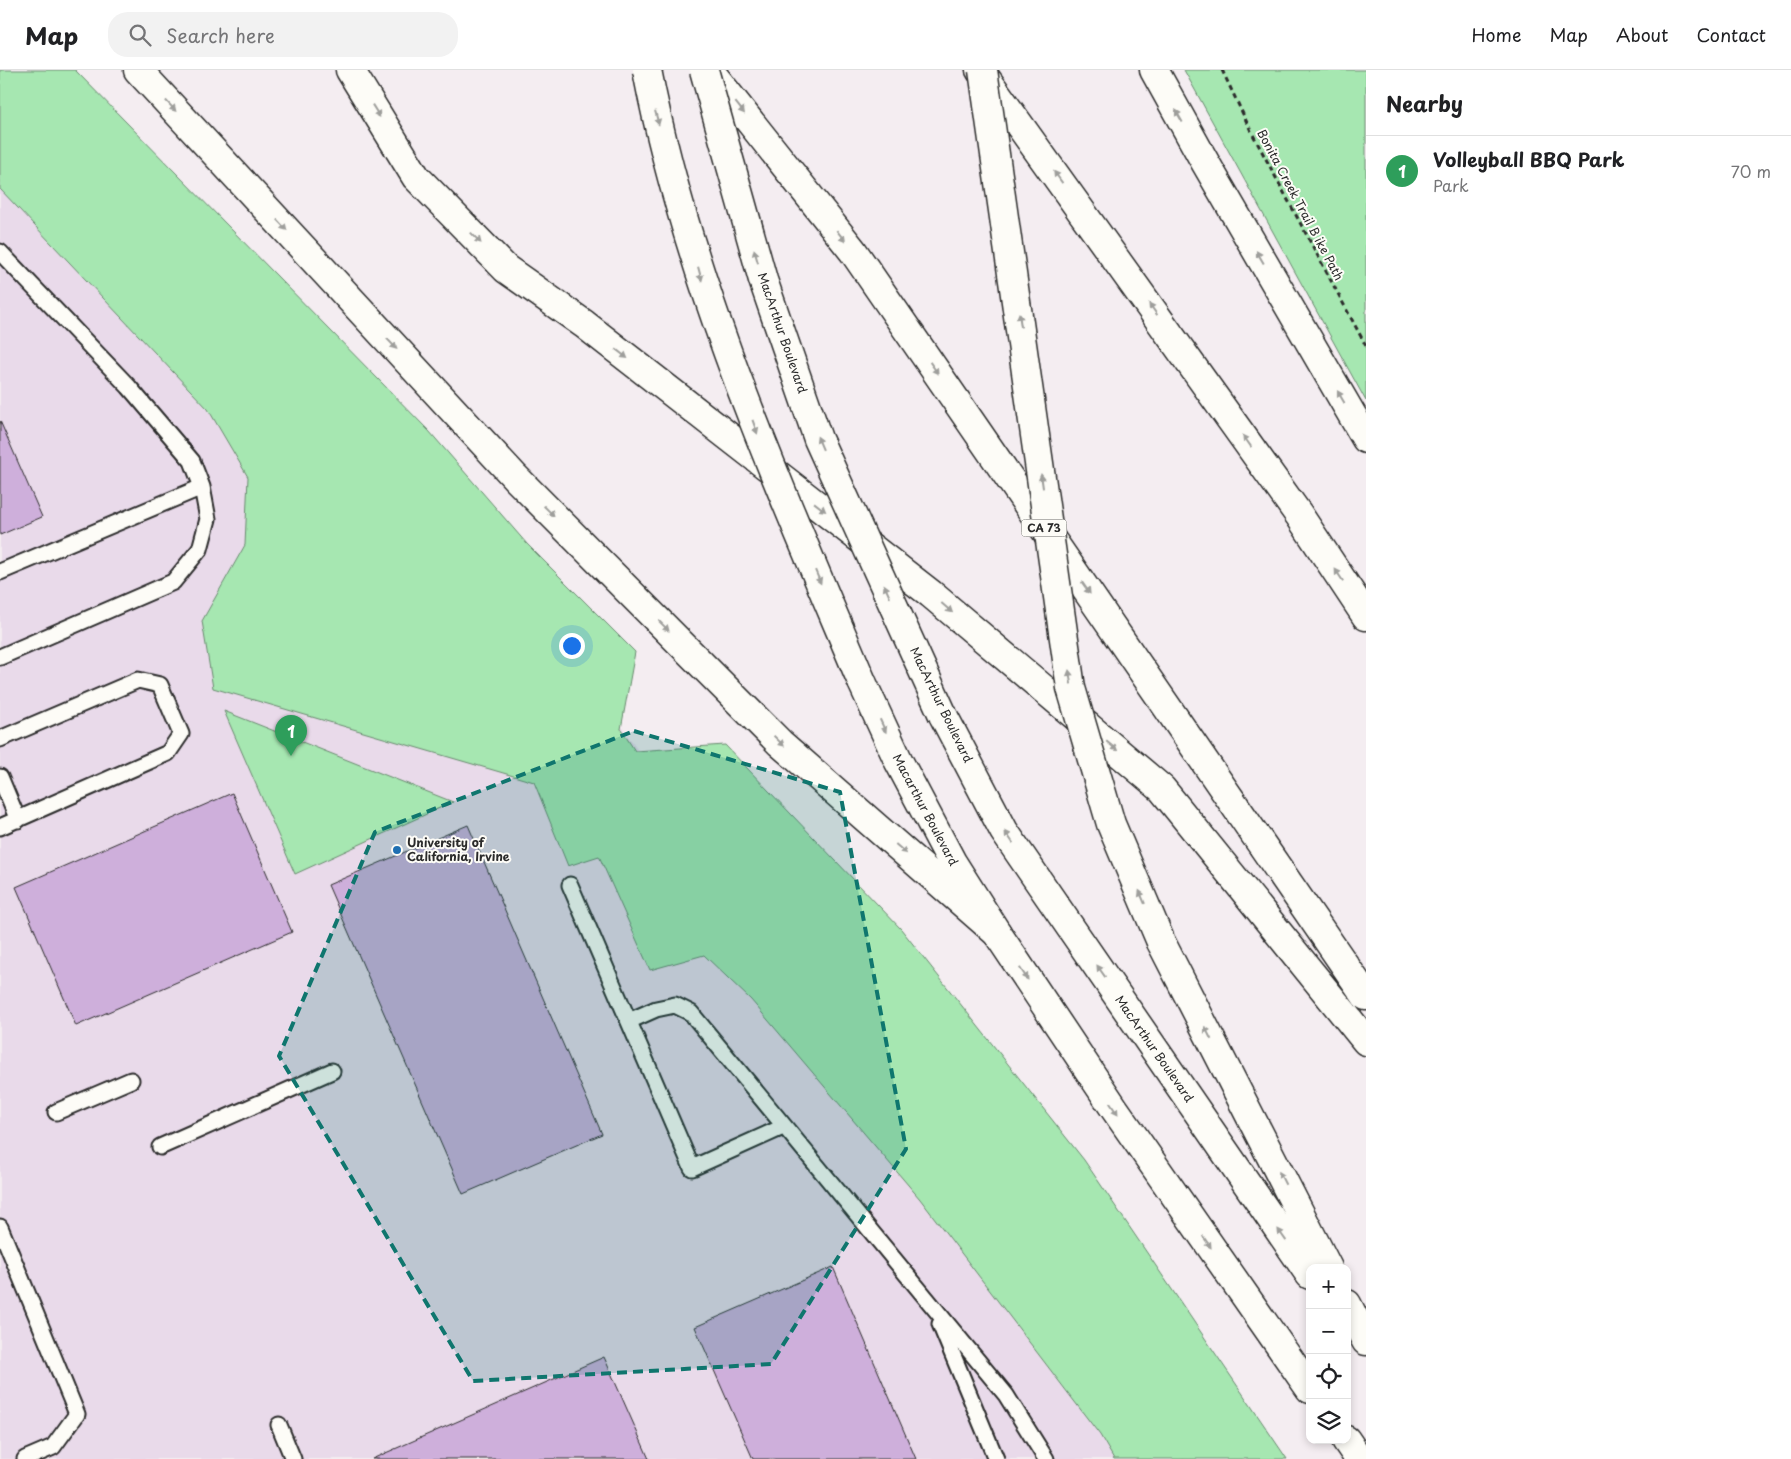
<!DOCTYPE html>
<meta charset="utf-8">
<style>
body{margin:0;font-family:"Playpen Sans",sans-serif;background:#f2f2f2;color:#202124}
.controls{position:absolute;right:15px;bottom:15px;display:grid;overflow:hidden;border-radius:10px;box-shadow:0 2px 8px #0003}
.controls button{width:45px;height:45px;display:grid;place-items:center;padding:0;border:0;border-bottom:1px solid #e0e0e0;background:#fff;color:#202124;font:25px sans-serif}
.you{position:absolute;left:571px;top:575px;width:18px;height:18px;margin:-12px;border:4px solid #fff;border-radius:50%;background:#1a73e8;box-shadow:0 0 0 8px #1a73e833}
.badge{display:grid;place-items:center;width:32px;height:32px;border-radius:50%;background:#7c3aed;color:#fff;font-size:16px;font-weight:700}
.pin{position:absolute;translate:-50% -41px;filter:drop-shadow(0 1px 2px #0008)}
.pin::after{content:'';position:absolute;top:26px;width:18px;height:15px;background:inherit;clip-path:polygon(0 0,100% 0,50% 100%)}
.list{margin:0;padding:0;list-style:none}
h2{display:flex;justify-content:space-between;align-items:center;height:65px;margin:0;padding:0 20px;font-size:21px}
h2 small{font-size:16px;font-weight:400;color:#757577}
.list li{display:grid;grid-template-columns:32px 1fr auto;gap:15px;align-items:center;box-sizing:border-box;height:70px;padding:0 20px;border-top:1px solid #e0e0e0}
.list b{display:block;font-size:19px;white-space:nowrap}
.list p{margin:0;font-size:16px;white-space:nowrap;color:#757577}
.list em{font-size:16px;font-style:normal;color:#757577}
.icon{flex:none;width:28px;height:28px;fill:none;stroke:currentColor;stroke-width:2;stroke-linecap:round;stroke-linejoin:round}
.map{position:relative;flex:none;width:1366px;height:1389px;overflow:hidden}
header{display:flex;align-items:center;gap:30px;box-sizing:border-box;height:70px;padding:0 25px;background:#fff;border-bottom:1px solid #e0e0e0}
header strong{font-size:24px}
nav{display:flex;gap:28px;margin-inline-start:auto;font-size:18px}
.search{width:350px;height:45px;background:#f2f2f2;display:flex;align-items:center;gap:12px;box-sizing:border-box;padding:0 18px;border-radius:20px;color:#757577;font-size:19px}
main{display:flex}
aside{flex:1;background:#fff}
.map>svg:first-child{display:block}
.built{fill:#e9daea}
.green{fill:#a6e7b1;stroke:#68896e}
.building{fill:#ceafdb;stroke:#2b2b2b}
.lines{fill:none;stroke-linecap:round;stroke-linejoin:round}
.service-casing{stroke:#2b2b2b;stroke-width:19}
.primary-casing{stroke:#2b2b2b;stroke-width:31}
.motorway-casing{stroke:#2b2b2b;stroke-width:31}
.path{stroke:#2b2b2b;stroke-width:3;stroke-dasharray:5 4;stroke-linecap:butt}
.service{stroke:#fdfcf7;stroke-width:15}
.primary{stroke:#fdfcf7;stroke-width:28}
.motorway{stroke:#fdfcf7;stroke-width:28}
.primary-bridge-casing{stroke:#2b2b2b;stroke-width:31;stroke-linecap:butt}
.motorway-bridge-casing{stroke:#2b2b2b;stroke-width:31;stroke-linecap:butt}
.primary-bridge{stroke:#fdfcf7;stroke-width:28}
.motorway-bridge{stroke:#fdfcf7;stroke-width:28}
.oneway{fill:#9e9e9b}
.marked{fill:#0f766e;fill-opacity:0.2;stroke:#0f766e;stroke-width:4;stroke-dasharray:10 6;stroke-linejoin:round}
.poi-dot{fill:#1f6fb2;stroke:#fdfcf7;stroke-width:2}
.labels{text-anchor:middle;stroke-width:4;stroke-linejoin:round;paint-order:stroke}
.shield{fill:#fdfcf7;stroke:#6a6a68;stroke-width:1}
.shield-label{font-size:11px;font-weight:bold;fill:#2b2b2b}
.street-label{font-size:12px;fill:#2b2b2b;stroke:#fdfcf7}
.poi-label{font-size:12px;font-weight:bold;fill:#2b2b2b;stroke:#fdfcf7;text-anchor:start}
</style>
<header>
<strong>Map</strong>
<div class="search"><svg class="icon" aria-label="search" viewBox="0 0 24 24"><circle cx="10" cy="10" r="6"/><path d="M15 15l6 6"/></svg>Search here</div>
<nav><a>Home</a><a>Map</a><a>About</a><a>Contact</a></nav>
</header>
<main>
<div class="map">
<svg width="1366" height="1389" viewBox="0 0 1366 1389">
<rect width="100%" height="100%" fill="#f4edf1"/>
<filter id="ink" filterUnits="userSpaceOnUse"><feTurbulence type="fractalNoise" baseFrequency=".02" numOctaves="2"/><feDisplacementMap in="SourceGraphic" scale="10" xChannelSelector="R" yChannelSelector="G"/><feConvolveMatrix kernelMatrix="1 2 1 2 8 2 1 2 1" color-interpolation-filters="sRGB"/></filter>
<g filter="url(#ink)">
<path class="built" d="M0,0H55L616,649L642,686L1258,1389H0Z"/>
<path class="green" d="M0,0H75L429,361L527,474L635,582L621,659L635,681L725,675L901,859L1084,1090L1287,1389H1114L1100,1365L920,1129L751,930L704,885L650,900L599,786L568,796L534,712L213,618L202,551L245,475L248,407L208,339L0,119Z
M1184,0H1366V331Z
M224,641L453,732L295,804Z"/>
<path class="building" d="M0,351L42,447L0,465Z
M232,723L292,862L76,956L16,817Z
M468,755L602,1064L463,1124L328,815Z
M833,1197L916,1389H753L695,1257Z
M604,1287L649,1389H372Z"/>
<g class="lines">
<defs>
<path id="service" d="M0,182L129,317L192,391L202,417L208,449L200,479L173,512L0,587
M0,502L202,417
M0,669L138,610L160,615L181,664L168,683L0,757
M0,707L18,750
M570,815L692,1098L783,1057
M629,951L656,939L675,935L691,943L1006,1325L1046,1389
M56,1042L131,1010
M160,1077L332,1001
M0,1157L77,1344L53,1377L25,1389
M940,1254L996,1389
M279,1355L293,1389"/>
<path id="primary" d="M862,612L899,692L952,792L997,863L1114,1038L1310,1319
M943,645L1004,761L1310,1205
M1346,1370L1359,1389"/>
<path id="motorway" d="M138,0L515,407L780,673L997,863
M350,0L416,107L506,199L584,254L931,524L1162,719L1366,971
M709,0L853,181L1366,926
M980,0L1299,445L1366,546
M1154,0L1205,92L1366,369
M1161,872L1328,1198
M1347,1234L1366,1271"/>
</defs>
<use href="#service" class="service-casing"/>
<use href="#primary" class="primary-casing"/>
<use href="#motorway" class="motorway-casing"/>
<path class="path" d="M1222,0L1251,61L1366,276"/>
<use href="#service" class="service"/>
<use href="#primary" class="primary"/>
<use href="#motorway" class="motorway"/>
<defs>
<path id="primary-bridge" d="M647,0C688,213 778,413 862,612
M704,0L763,210L818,369L943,645"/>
<path id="motorway-bridge" d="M983,0L1071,618L1111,754L1161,872"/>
</defs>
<use href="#primary-bridge" class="primary-bridge-casing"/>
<use href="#motorway-bridge" class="motorway-bridge-casing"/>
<use href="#primary-bridge" class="primary-bridge"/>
<use href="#motorway-bridge" class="motorway-bridge"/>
</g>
<defs><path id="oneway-solid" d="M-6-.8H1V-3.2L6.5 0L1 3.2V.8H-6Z" transform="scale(1.25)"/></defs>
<g class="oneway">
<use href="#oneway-solid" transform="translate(171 36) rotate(47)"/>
<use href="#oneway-solid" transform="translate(740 38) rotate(52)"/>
<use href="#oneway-solid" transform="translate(376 41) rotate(58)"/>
<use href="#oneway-solid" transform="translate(1179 46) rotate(-119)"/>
<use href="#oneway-solid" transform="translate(657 48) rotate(75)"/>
<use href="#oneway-solid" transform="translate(1058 107) rotate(-126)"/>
<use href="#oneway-solid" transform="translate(282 155) rotate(47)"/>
<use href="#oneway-solid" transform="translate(841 166) rotate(52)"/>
<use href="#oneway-solid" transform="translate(476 168) rotate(46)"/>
<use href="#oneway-solid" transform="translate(756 186) rotate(-106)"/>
<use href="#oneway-solid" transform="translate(1260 187) rotate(-120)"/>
<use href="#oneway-solid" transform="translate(700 204) rotate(75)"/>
<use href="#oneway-solid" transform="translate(1153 239) rotate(-125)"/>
<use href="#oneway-solid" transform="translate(1020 250) rotate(-98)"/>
<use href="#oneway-solid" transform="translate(392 274) rotate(47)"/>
<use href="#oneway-solid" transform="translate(622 284) rotate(38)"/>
<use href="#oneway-solid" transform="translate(934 298) rotate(55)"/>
<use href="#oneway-solid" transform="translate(1341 327) rotate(-120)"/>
<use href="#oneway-solid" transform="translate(755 357) rotate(70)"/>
<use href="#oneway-solid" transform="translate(1247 371) rotate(-125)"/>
<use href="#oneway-solid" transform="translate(820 373) rotate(-113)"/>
<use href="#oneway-solid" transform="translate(1042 411) rotate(-98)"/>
<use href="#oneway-solid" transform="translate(820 437) rotate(38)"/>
<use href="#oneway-solid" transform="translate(549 441) rotate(45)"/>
<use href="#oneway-solid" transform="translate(1339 505) rotate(-123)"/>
<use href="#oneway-solid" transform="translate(818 507) rotate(67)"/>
<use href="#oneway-solid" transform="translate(1086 518) rotate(55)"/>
<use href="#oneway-solid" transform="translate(887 521) rotate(-114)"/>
<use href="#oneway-solid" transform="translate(947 538) rotate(41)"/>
<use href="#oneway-solid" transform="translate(664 556) rotate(45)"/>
<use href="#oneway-solid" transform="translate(1070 607) rotate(-98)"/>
<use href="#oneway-solid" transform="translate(883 656) rotate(65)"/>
<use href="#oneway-solid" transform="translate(779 671) rotate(44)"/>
<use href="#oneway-solid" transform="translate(1112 676) rotate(40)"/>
<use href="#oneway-solid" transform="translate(1009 767) rotate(-124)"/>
<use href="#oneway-solid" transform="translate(901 779) rotate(41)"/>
<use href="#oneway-solid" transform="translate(1142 827) rotate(-113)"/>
<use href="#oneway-solid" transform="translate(1101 901) rotate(-125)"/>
<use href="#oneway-solid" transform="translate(1024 904) rotate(56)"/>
<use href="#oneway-solid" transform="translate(1208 963) rotate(-117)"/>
<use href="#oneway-solid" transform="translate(1114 1039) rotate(56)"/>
<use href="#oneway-solid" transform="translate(1282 1108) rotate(-117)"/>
<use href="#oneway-solid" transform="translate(1282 1165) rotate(-125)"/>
<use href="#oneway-solid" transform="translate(1207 1172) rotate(55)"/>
</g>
</g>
<path class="marked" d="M634,661L840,722L906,1079L771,1294L473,1311L279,986L375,762Z"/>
<circle class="poi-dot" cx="397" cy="780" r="5"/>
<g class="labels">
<rect class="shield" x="1021.5" y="449.5" width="45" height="17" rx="4"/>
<g class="shield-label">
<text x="1044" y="462">CA 73</text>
</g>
<g class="street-label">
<text transform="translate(1300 135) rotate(62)" y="4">Bonita Creek Trail B ike Path</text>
<text transform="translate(782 263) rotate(71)" y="4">MacArthur Boulevard</text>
<text transform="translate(941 635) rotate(64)" y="4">MacArthur Boulevard</text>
<text transform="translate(925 740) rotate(62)" y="4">Macarthur Boulevard</text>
<text transform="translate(1154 979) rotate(55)" y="4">MacArthur Boulevard</text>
</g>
<g class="poi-label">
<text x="407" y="777">University of<tspan x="407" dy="14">California, Irvine</tspan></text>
</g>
</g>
</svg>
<div class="controls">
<button>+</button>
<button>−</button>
<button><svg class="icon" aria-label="locate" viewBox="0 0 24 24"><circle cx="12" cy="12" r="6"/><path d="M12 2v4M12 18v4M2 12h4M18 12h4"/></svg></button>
<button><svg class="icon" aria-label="layers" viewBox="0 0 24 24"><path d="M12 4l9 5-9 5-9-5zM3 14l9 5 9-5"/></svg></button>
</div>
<div class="you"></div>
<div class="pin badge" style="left:291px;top:686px;background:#2e9e5b">1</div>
</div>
<aside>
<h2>Nearby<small></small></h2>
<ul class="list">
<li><span class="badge" style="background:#2e9e5b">1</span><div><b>Volleyball BBQ Park</b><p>Park</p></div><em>70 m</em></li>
</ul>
</aside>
</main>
